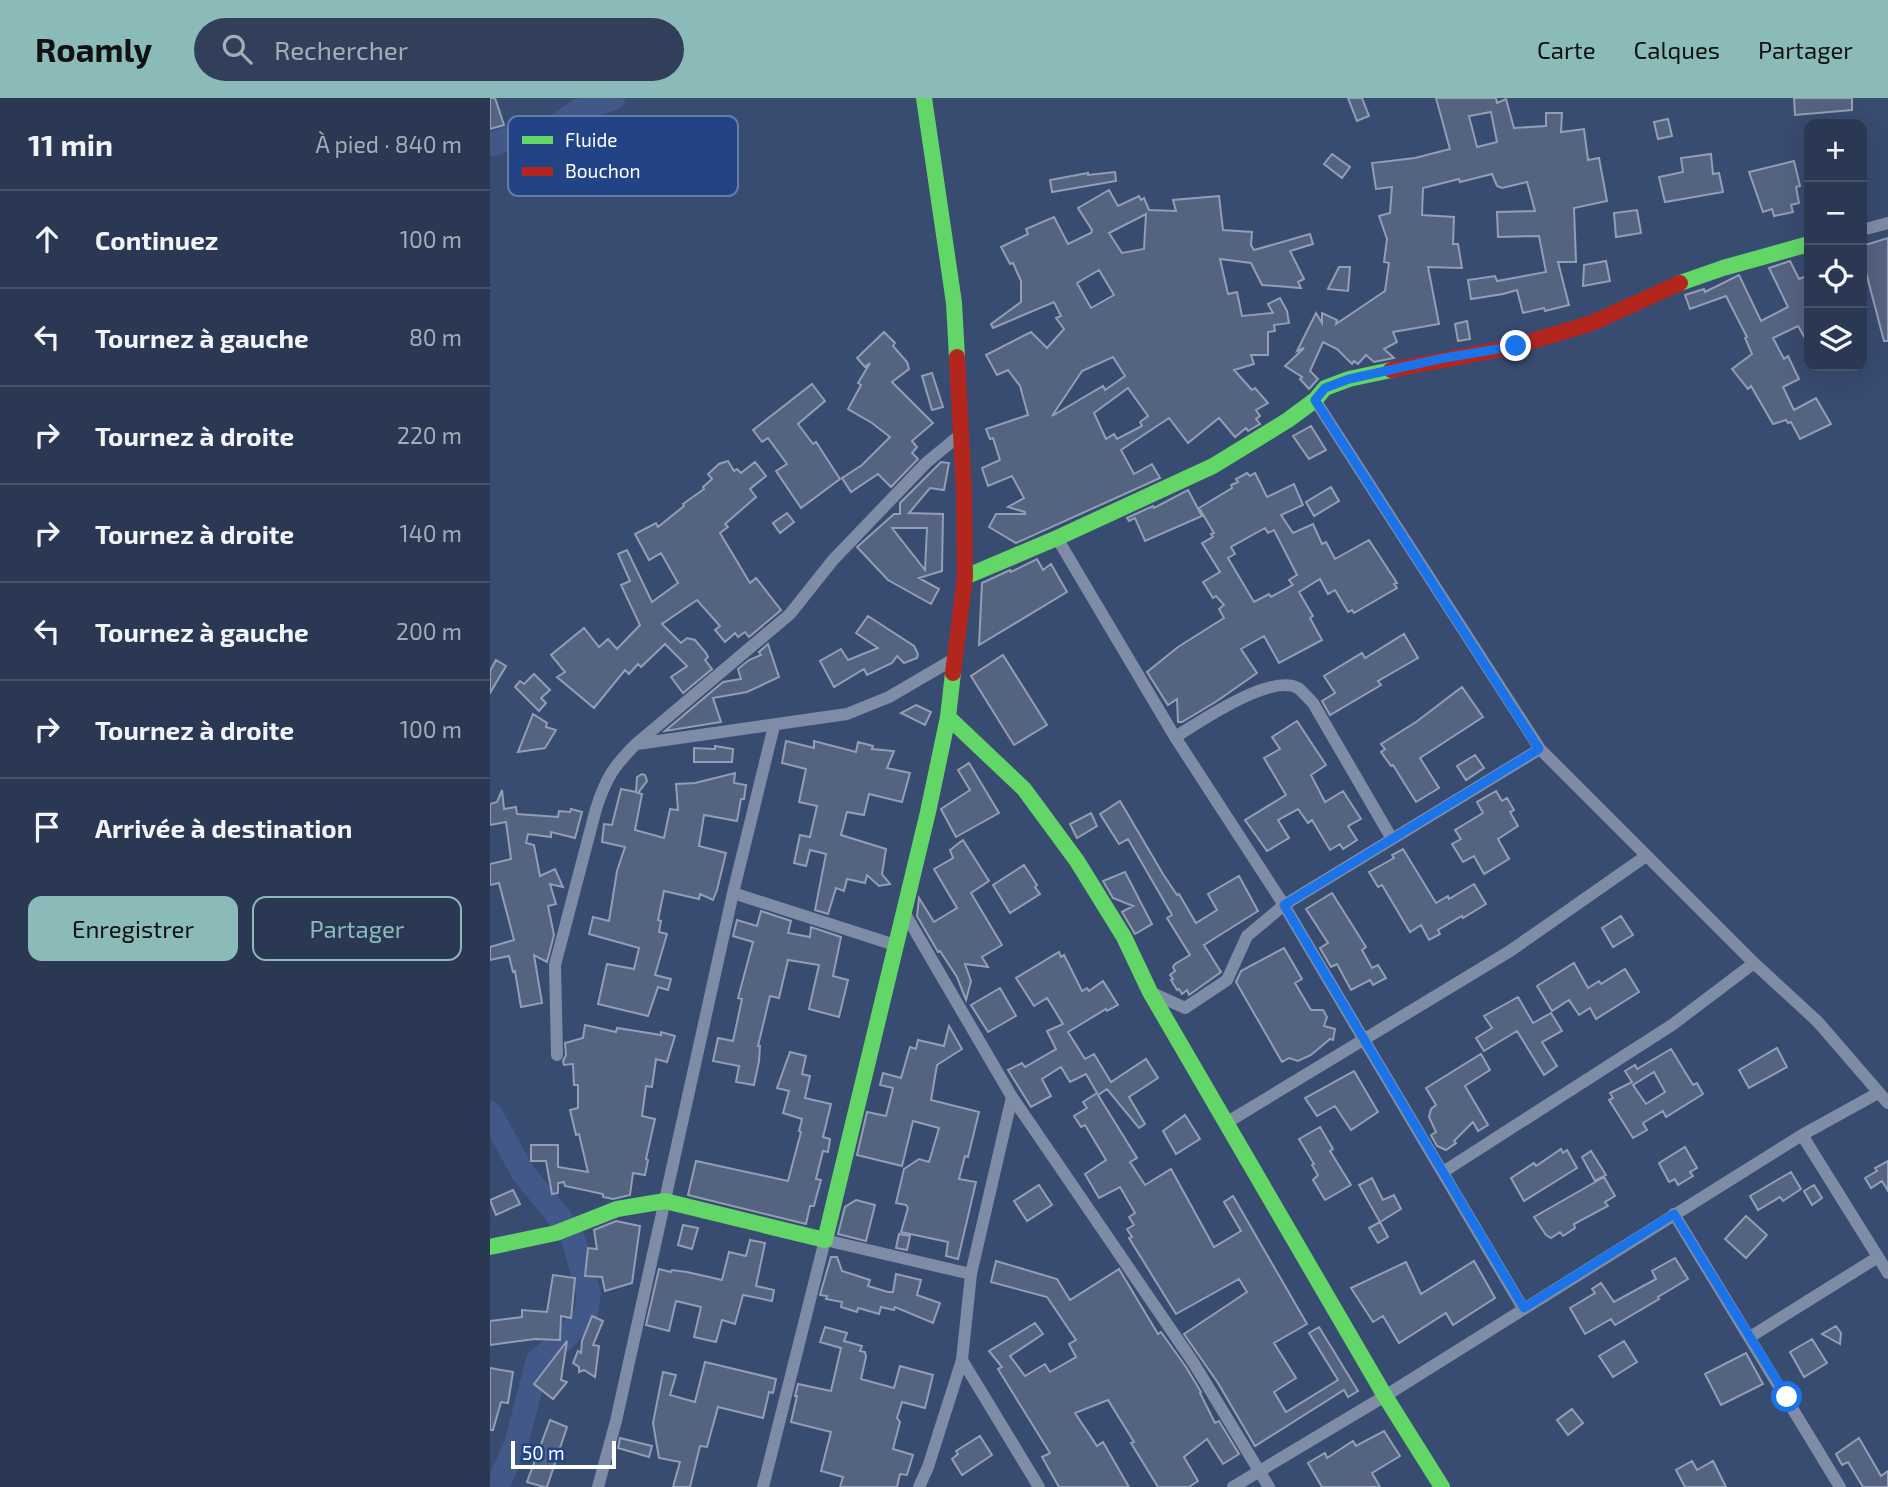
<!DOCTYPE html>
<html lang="fr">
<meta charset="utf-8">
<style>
body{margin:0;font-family:"Exo 2",sans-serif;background:#323f5a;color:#f1f3f6}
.controls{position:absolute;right:21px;top:21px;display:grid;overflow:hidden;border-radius:14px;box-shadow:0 7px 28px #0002}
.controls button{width:63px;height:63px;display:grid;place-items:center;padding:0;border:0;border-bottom:2px solid #46526b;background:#2a3854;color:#f1f3f6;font:35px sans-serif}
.scale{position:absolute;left:21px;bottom:18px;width:105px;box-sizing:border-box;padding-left:7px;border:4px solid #fff;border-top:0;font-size:19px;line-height:24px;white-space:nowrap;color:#fff;-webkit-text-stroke:5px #224486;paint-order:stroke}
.stop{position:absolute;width:21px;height:21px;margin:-16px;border:5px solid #1a73e8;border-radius:50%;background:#fff}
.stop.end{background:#1a73e8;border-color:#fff;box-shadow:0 2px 7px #0008}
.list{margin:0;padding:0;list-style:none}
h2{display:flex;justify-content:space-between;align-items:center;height:91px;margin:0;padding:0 28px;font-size:30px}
h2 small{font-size:23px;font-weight:400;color:#a5acb8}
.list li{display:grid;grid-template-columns:46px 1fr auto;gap:21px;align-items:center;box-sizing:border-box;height:98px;padding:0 28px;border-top:2px solid #46526b}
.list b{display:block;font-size:26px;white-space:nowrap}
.list em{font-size:23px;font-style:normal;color:#a5acb8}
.actions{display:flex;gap:14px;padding:21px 28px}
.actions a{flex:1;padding:16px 0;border:2px solid #8bbbb9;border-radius:14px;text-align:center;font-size:24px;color:#8bbbb9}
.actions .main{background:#8bbbb9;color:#111}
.icon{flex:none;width:38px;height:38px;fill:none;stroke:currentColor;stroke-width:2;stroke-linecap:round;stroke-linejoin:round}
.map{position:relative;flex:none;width:1398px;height:1389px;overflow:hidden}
header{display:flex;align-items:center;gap:42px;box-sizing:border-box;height:98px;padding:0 35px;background:#8bbbb9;color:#111}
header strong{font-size:33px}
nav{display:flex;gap:38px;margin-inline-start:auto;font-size:24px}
.search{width:490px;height:63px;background:#323f5a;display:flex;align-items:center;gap:18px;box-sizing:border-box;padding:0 24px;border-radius:38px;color:#a5acb8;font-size:26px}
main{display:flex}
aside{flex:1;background:#2a3854}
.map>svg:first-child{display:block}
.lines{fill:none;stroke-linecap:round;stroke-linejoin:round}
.river{stroke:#415888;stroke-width:24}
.building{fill:#546380;stroke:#939eb4;stroke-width:2;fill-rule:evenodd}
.street{stroke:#7f8ca6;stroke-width:12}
.fast{stroke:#63d668;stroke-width:16}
.jam{stroke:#b3261e;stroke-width:16}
.route{stroke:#1a73e8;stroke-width:9}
.key{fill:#224486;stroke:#647caa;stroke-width:2}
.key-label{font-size:19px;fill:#fff}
</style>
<header>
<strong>Roamly</strong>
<div class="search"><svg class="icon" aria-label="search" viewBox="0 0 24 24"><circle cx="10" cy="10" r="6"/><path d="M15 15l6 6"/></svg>Rechercher</div>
<nav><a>Carte</a><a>Calques</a><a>Partager</a></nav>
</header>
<main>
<aside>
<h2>11 min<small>À pied · 840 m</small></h2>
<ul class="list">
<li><svg class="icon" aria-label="ahead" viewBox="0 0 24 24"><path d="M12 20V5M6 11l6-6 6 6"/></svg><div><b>Continuez</b></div><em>100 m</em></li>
<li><svg class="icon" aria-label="left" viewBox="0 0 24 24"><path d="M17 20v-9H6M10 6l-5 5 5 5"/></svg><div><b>Tournez à gauche</b></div><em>80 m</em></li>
<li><svg class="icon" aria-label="right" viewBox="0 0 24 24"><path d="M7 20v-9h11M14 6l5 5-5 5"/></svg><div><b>Tournez à droite</b></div><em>220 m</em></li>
<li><svg class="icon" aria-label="right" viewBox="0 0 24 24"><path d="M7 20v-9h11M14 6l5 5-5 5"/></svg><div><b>Tournez à droite</b></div><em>140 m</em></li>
<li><svg class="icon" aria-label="left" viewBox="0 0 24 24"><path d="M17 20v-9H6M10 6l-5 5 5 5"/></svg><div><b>Tournez à gauche</b></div><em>200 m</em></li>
<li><svg class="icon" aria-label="right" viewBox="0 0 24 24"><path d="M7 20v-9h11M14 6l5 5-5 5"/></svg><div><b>Tournez à droite</b></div><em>100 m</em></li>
<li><svg class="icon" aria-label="arrive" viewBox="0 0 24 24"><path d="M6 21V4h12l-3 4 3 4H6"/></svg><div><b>Arrivée à destination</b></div></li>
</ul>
<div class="actions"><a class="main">Enregistrer</a><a>Partager</a></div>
</aside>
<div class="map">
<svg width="1398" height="1389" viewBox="0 0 1398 1389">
<rect width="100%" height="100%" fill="#384b70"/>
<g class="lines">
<path class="river" d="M0,47L16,41L57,34L90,12L123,0
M0,1015L32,1073L81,1134L99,1196L96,1216L73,1242L48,1262L26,1346L7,1389"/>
</g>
<path class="building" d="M0,0H5L14,27L0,31Z
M858,0H872L879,18L867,23Z
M946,0H1006L1007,5L1016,1L1024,30L1056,28V15H1072L1071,34L1094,31L1098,62L1109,60L1117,103L1084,110L1086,164H1068L1079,207L1055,213L1054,210L1033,215L1027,192L1013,196L981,201L978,182L1005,178L1007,183L1056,174L1049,138L1008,139L1007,114L1045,113L1037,84L1012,90L1007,88L1002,76L970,84L969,81L933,90L932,117L964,119L963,146H968L972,170L938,169L949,226L903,234L907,244L894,251L904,260L884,264L876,257L868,266L864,263L862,266L847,251L833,244L820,273L828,281L819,291L810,281L812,279L795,268L814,250L807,253L826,215L832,225V215L847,222L846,226L895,193L899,165L894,164L897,141L889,118L900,115L902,89L886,91L882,65L925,60L960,51ZM1001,14L1007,44L987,49L979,18Z
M1304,0H1362V12L1305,17Z
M1178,21L1182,38L1168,41L1164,24Z
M842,56L860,69L852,80L834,66Z
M1221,56L1223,76L1229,75L1233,94L1175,104L1169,79L1193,74L1191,60Z
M1304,63L1310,88L1306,89L1309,105L1301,107L1303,114L1284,118L1282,111L1273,114L1259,74Z
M625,74L626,83L562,94L560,82L598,75V77Z
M619,92L628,108L649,98L651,102L654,100L659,112L686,113L683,102L729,98L733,132L762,134L761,147L764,152L820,136L823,146L800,153L814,181L808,184L811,190L772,187L761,165L730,161L738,196L747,194L752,218L783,215L778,206L790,200L797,213L799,225L784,227L785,233L778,234V257H761L764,266L744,272L762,292L765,290L778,305L766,312L770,318L766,321L770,326L758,333L756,330L745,339L729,320L698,345L679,320L631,352L644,376L662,366L670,380L526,445L499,429L506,416H535V414L518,409L534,400L522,378L498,388L492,370L510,362L503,340L500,341L496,331L538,317L530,288L518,272L507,277L496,257L541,234L557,250L574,231L566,220L571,218L564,204L503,230L501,226L531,204V183L523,165L520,166L511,149L538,136L536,131L564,119L578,146L601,135L602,132L588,110ZM656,116L654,151L632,155L619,135ZM609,172L624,197L601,210L587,185ZM623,259L635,278L615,292L613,288L562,318L592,273ZM638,290L658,318L650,324L652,328L627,341L624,336L616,341L604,315Z
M1147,112L1151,135L1126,139L1124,115Z
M1398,140V243H1394L1372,159V148Z
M1116,163L1120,183L1093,188L1094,167Z
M1300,163L1309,181L1319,177V247L1308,228L1283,240L1294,261L1298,258L1309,281L1293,289L1304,312L1326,300L1341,326L1310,341L1301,324L1298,325L1296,322L1283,326L1261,288L1258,291L1242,271L1262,256L1255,240L1257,239L1236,198L1200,211L1195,197L1214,191L1215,194L1249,177L1271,223L1298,209L1279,170Z
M849,169H860L858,193L838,191Z
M977,223L980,241L968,243L965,226Z
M394,234L405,245L403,248L417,264L419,271L402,284L443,325L422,343L427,349L422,355L428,361L401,389L388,376L361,394L352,380L372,367L400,339L382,325L358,311L371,287L368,285L380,265L375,269L367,260Z
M442,275L453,309L442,312L432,278Z
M322,286L335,303L308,326L323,346L326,344L350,381L311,410L286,373L297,366L278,340L272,344L263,332Z
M821,328L836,352L819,361L803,338Z
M238,363L244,373L247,371L251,375L265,364L276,378L260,391L266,399L235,426L238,429L230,435L260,485L266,480L291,512L259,539L255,534L248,539L245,535L235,544L225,532L230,528L207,502L172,526L191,545L197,540L205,542L216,555L218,559L215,562L222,571L193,595L181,579L197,568L175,546L151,569L148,566L139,576L135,572L104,610L67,579L75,574L61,557L94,530L109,549L118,541L127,551L150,527L131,487L140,483L128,456L137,452L162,504L188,485L171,455L159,462L145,436L166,425L168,429L194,408L193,406L214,391L213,389L222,381L218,376L229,366Z
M451,364L459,365L454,392L440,390L419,415L453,416L452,473L429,480L449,491L441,506L398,482L367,449L404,416H410V405ZM402,430H437L435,472Z
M757,375L760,378L765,375L777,399L804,386L813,407L791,417L803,435L823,426L832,446L836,444L845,461L879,442L907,485L904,486L907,490L864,515L862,512L858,514L845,492L838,496L830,481L809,494L823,518L820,520L832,542L789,565L774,538L751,551L767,575L727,603L692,624H688L687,601L678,607L657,574L688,549L734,520L729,511L734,507L726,498L723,500L713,484L730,474L712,445L723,439L721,436L724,435L709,410L742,390L741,387L748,384L746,381ZM775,430L778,435L784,432L807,477L799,482L803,487L781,499L779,496L764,504L738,460L745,456L741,449Z
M841,389L849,403L824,418L816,404Z
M698,392L712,418L655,443L645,420L639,423L637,420L663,408L664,410Z
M297,415L304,424L290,435L283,425Z
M547,461L553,472L561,466L577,494L489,547L492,485L520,472L521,474Z
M378,518L424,548L428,556L427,560L414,565L407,558L402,565L377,577L374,571L344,589L330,563L351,551L358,562L388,550L366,535Z
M914,536L928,560L888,583L891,587L840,617L832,603L845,595L834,578L872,555L875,560Z
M278,546L289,579L257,594L223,600L231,624L175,633L233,584L251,581L248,571L259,562L271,557L269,554Z
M513,557L557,627L524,647L481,578Z
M6,562L16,568L0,595V573Z
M44,576L60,592L51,600L56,605L49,613L25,589L30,583L34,586Z
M972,589L993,619L930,660L949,690L926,704L903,667L901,668L891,654L895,651L891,646L926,624Z
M426,607L441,614L435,627L411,615Z
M43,616L57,625L56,629L66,632L55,650L28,654Z
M807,623L836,667L821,677L835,704L853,693L871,721L858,728L867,742L853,751L850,746L840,752L822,722L818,725L808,711L788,722L799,740L777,753L755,722L796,697L774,660L790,651L782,639Z
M296,643L324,650V643L366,654L368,644L383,648L382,651L404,653L397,670L420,675L412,704L379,696L374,717L357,714L351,737L396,751L392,776L400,786L389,788L377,777L375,785L357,781L354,793L346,790L338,816L325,812L336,756L320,752L316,768L304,765L310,737L320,739L327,708L309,704L316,671L292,665Z
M225,648L243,651L242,664H204V650L225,651Z
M985,657L994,670L976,682L967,668Z
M479,665L509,715L466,739L451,711L480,692L468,672Z
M245,675L244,685L256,687L254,701H251L247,723L214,717L209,748L236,755L227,792L223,802L210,796L209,801L174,793L168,822L171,823L169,834L177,836L165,877L181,881L178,892L168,889L158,918L108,906L117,866L144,871L149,850L99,836L103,819L119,823L127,773L135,749L112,744L114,726L122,727L131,691L146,694L147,679L152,676L155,677L157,683L148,695L152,696L145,732L174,740L180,711L188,712L186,686L205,685Z
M12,692L14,711L26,709L27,716L68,719L69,713L80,714L81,711L92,714L85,740L61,734V739L38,736L36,745L44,747L50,778L65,771L73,789L60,786L66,806L58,808L64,837L57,864L44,857L52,905L31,909L25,873L23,874L19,858L0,862V849L24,842L9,785L0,787V766L21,761L16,724L0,727V706L7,704Z
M1006,693L1012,703L1017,700L1024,712L1020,714L1028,728L1008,741L1019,761L994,776L984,758L973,764L962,746L971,741L965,732L993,715L987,704Z
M630,703L673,776L687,797L689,796L706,825L727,812L718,796L749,778L768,813L714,847L731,874L699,897L697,892L692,896L689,891L687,892L681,882L683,881L680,877L685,873L683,869L685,866L700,857L677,820L682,817L638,741L629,746L610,716Z
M601,715L607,728L587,740L580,726Z
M473,742L499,783L481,795L512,847L492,859L498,869L475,866L481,883L476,902L467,879L450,853L448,854L427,818L429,800L444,824L467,810L444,771L463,760L460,752Z
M913,751L946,805L958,798L959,801L984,786L996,806L973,820L972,818L948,832L950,836L939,842L931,827L920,834L892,787L888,789L879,774L904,760L902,757Z
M534,767L547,787L545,789L550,796L520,815L503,787Z
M635,774L662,826L645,836L632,814L643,808L623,800L613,783Z
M842,795L876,849L872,852L882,870L888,867L896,880L883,887L880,882L861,892L847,866L841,869L830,850L838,845L816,811Z
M271,813L301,823L298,835L320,839L321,829L351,839L343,878L358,882L349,919L319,911L329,867L298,862L289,900L280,898L268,948H270L269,963L264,987L246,984L249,968L223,963L228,940L243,943L252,901L248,900L263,844L243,838L247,822L267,828Z
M1131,818L1143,837L1123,849L1112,830Z
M794,850L812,881L805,885L821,912H833L837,919L834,928L845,931L843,942L840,941L821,957L808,963L799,960L792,964L746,884L751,873Z
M569,854L571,859L574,857L592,893L597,890L599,893L613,883L628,907L617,913L616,911L578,934L595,961L604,956L621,984L656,961L668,980L639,999L655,1026L649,1030L617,991L608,997L647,1060L640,1064L655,1087L681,1071L724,1149L751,1133L734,1104L743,1098L817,1226L784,1245L806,1280L784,1294L796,1314L848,1282L819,1235L829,1229L868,1293L858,1299L854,1292L765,1348L728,1285L694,1236L757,1194L749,1181L686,1216L639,1140L642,1139L637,1131L644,1127L639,1119L645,1115L630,1089L609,1100L595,1076L616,1062L595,1027L591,1029L584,1018L597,1010L593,1004L607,995L596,976L580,984L571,969L552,981L561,998L541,1009L518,972L532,965L535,969L566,951L557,933L573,926L557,900L544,908L526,880Z
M1084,865L1098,890L1109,883L1111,886L1135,871L1149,894L1106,921L1100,910L1089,917L1079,902L1062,913L1047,888Z
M510,890L526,918L498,934L481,907Z
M1028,899L1043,925L1061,915L1072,933L1052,944L1067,968L1054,977L1027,933L994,953L986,940L1002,930L994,918Z
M95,927L126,934L127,930L171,937V934L185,938L177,964L166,961L162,989L156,988L152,1018L165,1021L156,1061L158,1062L155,1077L143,1075L140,1097L123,1101L113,1099V1096L75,1088L74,1084L68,1085V1095L62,1096L56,1063H41V1047H68V1069L98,1074L89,1036L86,1037L80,1012L88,1010V987H84L83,966L74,967L73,963L76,957L75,945L93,940Z
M459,928L472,951L447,967L441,1002L489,1014L478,1059L475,1058L469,1081L486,1084L468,1161L456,1158L458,1144L411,1134L418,1110L416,1107L406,1105L414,1071L429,1061L439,1064L449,1030L423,1023L412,1068L367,1057L377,1014L396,1018L403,990L390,987L393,975L411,980L420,949L426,951L428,942L454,948Z
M1287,950L1297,969L1259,990L1249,972Z
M1181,951L1203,987L1207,985L1213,996L1176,1019L1173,1013L1153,1025L1157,1032L1143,1040L1119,1002L1123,1000L1120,995L1142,984L1135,973L1145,967L1147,971ZM1164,974L1175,994L1156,1006L1143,987Z
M300,954L316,958L312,976L320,978L315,1000L341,1006L333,1039L340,1041L338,1054L333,1053L326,1081L331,1082L326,1100L324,1108H320L316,1126L198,1097L206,1063L298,1083L311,1034L309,1033L312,1021L293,1015L299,993L287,990Z
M991,956L1000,972L975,988L998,1027L988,1033L983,1024L964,1043L966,1045L956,1052L947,1048L941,1037L946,1034L939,1019L941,1011L946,1007L936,990Z
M864,973L888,1014L861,1032L845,1008L827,1018L815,1000Z
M695,1017L710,1041L686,1056L673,1033Z
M830,1029L843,1051L840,1053L861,1087L835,1102L823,1082L828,1077L822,1067L824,1066L809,1041Z
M1195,1049L1207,1070L1200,1074L1203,1078L1188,1087L1185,1081L1179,1084L1169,1065Z
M1071,1051L1073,1055L1077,1052L1087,1070L1034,1103L1021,1080L1044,1065L1046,1068Z
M1101,1053L1116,1077L1105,1083L1092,1059Z
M1398,1063V1093L1392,1083L1381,1090L1375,1080L1387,1073L1385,1070Z
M1301,1074L1311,1091L1293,1103L1290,1099L1268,1112L1260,1098Z
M1114,1079L1125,1098L1115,1104L1118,1108L1084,1126L1085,1130L1073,1138L1070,1134L1061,1140L1056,1137L1044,1119Z
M882,1080L893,1102L904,1097L911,1111L890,1124L898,1139L888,1145L879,1130L890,1124L869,1087Z
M549,1087L562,1107L537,1123L524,1103Z
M1324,1087L1332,1100L1322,1107L1314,1093Z
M23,1092L30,1106L6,1117L0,1102Z
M366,1102L385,1107L376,1143L348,1136L355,1109Z
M1256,1118L1277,1137L1256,1160L1235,1141Z
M126,1123L150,1128L142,1185L115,1193L112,1179L95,1178L98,1150L107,1151L104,1132Z
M193,1127L208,1130L202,1151L188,1147Z
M409,1136L420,1138L417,1152L406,1150Z
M260,1142L275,1145L266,1188L284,1192L282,1203L253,1197L245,1226L232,1222L226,1244L204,1239L211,1209L186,1203L179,1233L156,1227L169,1171L181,1174L182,1172L197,1174L232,1182L239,1154L256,1158Z
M341,1159H347L352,1173L380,1182L378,1188L398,1194H403L406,1176L431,1182L427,1197L450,1205L443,1225L405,1209L404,1212L391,1209L389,1216L372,1211L368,1210L367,1214L351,1209L352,1204L336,1201L337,1198L330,1197Z
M1185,1160L1198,1181L1168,1199L1169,1201L1125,1227L1121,1221L1095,1236L1080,1210L1105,1195L1102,1191L1111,1185L1124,1204L1166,1181L1162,1173Z
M506,1163L567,1181L580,1202L629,1171L668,1236L671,1234L696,1269L711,1294L710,1295L725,1325L729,1323L749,1356L733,1366L717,1341L694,1359L708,1383L699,1389H668L641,1345L644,1344L618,1302L585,1315L607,1348L613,1344L639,1389H569L552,1359L560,1355L508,1271L512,1269L499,1253L545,1225L553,1236L520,1258L535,1278L555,1266L560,1274L586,1259L579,1246L586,1242L557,1199L501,1184Z
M984,1163L1005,1200L963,1227L956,1215L909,1245L893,1218L883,1224L861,1190L916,1164L931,1196Z
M63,1177L85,1180L81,1220L71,1218L70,1242L45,1241L0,1247V1223L32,1219V1212L57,1214Z
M102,1218L113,1223L103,1247L109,1248L105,1279L94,1272L89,1274V1269L83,1265L88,1253L91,1255L92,1243Z
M1346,1228L1351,1235L1350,1246L1332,1236Z
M335,1229L357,1235L354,1243L372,1248L370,1253L375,1254L376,1259L371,1281L404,1290L410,1268L443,1277L435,1310L412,1304L407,1320L410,1324L403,1351L423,1357L417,1377L410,1376L407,1389H350L353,1379L331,1373L341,1334L301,1324L307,1298H305L308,1286L341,1293L351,1250L330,1244Z
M1322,1241L1337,1265L1314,1279L1300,1254Z
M77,1243L71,1282L77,1284L63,1301L44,1286Z
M1134,1243L1147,1264L1123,1279L1109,1258Z
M1256,1255L1273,1286L1231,1307L1215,1276Z
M215,1264L286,1281L283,1295L279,1294L273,1320L228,1309L217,1349L210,1348L200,1389H183L190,1364L169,1360L163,1325L173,1274L186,1277L180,1297L205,1304Z
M0,1270L23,1274L18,1305L11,1304L3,1332H0Z
M1082,1311L1093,1325L1078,1337L1067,1322Z
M60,1322L77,1329L57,1389H54L37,1384Z
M894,1333L910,1358L882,1375L890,1389H832L818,1365L835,1355L837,1360L863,1343L866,1348Z
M490,1338L502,1357L472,1377L462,1361L468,1356L466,1353Z
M130,1340L162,1348L159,1359L128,1350Z
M1369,1340L1391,1378L1398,1373V1389H1373L1358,1364L1352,1367L1346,1356Z
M1202,1363L1207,1372L1223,1363L1236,1389H1195L1186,1372Z"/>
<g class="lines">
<path class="street" d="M1372,132L1398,125
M825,302L1050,651L1264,865L1328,924L1398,1005
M567,440L685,639L794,807L1033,1210
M685,639C710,624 780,575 808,590C813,594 819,601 823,605L902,741
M147,646L357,616L399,599L464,561
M243,795L405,847
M414,814L522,999L703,1264L779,1389
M660,894L695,910L737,882L757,838L794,807L1050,651
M67,957L65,867L106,711C116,680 123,669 146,646L300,516L343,462L436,365L471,336
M736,1025L1020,853L1156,758
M1312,1037L1398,1175
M953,1074L1182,927L1264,865
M1184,1116L1350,1389
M481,1176L472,1262L549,1389
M1260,1239L1388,1159
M108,1389L126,1323L243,795L284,628
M273,1389L335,1142L481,1176L522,999
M429,1389L438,1369L472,1262
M743,1389L895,1298L1312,1037L1388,995"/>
<path class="fast" d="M434,0L464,205L467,259
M1190,185L1233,170L1319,146
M475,479L567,440L723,368L798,322L825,302L835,290L859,281L901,272
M458,619L534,691L587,763L634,839L660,894L895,1298L952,1389
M0,1149L66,1135L127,1111L175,1103L335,1142L438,714L458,619L463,575"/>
<path class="jam" d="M901,272L1026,248L1102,225L1190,185
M463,575L475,479L474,395L467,259"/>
</g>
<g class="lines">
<path class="route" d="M1026,248L954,260L859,281L835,290L825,302L1049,651L794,807L1034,1210L1184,1116L1297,1299"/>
</g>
<rect x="18" y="18" width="230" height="80" rx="10" class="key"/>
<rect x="32" y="38" width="31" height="8" fill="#63d668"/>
<rect x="32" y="69" width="31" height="9" fill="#b3261e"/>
<g class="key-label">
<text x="75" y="49">Fluide</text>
<text x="75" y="80">Bouchon</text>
</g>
</svg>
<div class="controls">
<button>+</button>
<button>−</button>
<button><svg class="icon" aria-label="locate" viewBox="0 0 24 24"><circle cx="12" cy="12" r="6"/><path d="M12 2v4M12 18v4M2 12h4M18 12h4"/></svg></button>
<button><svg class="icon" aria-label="layers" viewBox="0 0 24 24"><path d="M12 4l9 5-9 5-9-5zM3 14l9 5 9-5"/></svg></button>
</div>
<div class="scale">50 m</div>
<div class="stop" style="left:1297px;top:1299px"></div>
<div class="stop end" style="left:1026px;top:248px"></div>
</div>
</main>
